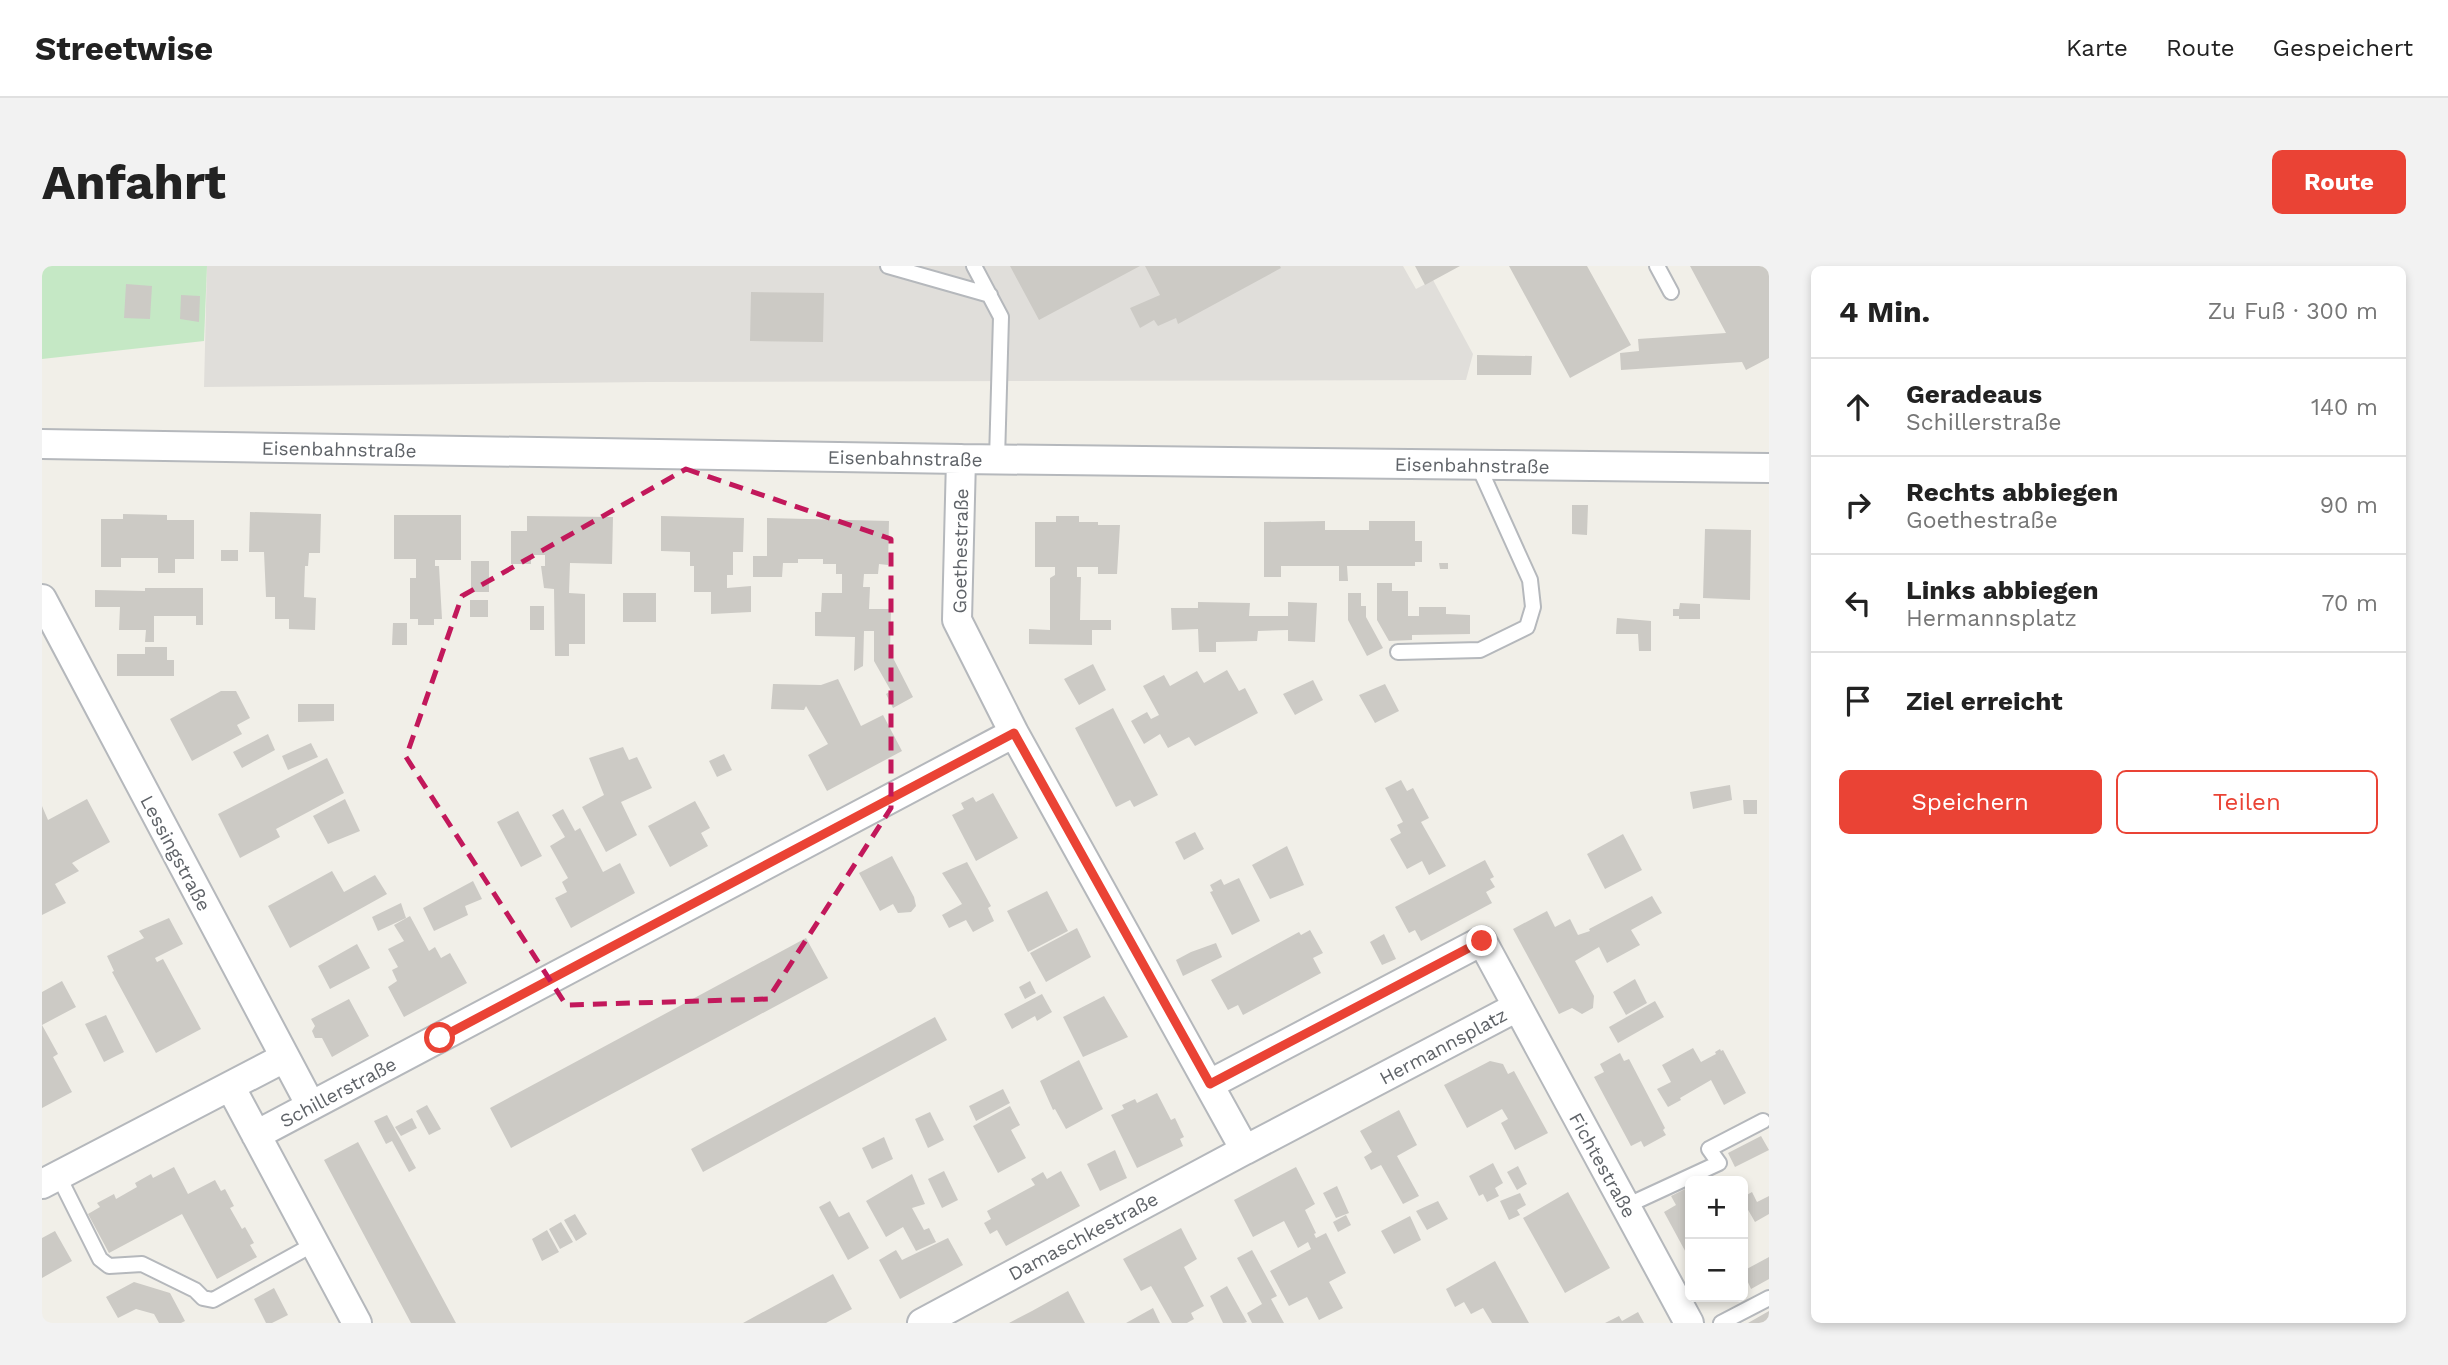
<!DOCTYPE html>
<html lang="de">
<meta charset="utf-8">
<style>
body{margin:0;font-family:"Work Sans",sans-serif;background:#f2f2f2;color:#222}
.controls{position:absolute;right:21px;bottom:21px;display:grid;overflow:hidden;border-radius:10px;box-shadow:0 4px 10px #0003}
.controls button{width:63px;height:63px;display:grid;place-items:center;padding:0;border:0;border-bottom:2px solid #e0e0e0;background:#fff;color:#222;font:35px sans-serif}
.stop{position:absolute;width:21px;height:21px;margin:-16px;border:5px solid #ea4335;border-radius:50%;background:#fff}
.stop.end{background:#ea4335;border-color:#fff;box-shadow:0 2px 7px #0008}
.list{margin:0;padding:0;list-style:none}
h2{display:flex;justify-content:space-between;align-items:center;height:91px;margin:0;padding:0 28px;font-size:30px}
h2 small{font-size:23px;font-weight:400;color:#767676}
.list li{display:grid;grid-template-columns:46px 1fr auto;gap:21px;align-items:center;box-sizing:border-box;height:98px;padding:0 28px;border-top:2px solid #e0e0e0}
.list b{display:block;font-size:26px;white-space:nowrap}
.list p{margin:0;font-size:23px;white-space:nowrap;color:#767676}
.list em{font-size:23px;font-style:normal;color:#767676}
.actions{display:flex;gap:14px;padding:21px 28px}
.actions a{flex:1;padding:16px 0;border:2px solid #ea4335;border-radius:10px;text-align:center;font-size:24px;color:#ea4335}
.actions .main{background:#ea4335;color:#fff}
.icon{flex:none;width:38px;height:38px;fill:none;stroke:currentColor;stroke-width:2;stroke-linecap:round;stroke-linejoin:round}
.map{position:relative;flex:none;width:1727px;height:1057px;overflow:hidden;border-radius:10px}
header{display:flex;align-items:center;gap:42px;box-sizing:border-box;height:98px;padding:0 35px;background:#fff;border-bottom:2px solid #e0e0e0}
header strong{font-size:33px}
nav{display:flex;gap:38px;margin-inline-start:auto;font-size:24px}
.intro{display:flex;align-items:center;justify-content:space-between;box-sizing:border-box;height:168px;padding:0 42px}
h1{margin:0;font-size:49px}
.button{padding:18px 32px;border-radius:10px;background:#ea4335;color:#fff;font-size:24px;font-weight:700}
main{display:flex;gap:42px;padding:0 42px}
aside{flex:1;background:#fff;border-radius:10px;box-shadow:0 4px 10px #0003}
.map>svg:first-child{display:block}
.industrial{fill:#e0deda}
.green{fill:#c5e8c5}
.building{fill:#cccac5}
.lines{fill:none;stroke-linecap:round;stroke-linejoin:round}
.service-casing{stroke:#b5b8bc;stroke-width:18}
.minor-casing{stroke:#b5b8bc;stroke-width:32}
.service{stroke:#fff;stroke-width:14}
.minor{stroke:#fff;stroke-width:28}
.route{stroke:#ea4335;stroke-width:9}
.marked{fill:none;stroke:#c2185b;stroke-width:5;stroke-dasharray:14 9;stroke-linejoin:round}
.labels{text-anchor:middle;stroke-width:5;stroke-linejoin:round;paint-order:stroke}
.street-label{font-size:19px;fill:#5f6368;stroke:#fff}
</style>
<header>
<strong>Streetwise</strong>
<nav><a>Karte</a><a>Route</a><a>Gespeichert</a></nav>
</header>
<div class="intro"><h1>Anfahrt</h1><a class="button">Route</a></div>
<main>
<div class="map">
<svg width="1727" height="1057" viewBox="0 0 1727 1057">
<rect width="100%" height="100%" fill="#f1efe8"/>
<path class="industrial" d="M165,0H1361L1374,23L1391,14L1431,88L1424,114L607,116L162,121Z"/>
<path class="green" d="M0,0H165L162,75L0,93Z"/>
<path class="building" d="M968,0H1098L997,54Z
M1103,0H1238L1239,2L1136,58L1134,52L1116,60L1112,54L1098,62L1088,42L1118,29Z
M1373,0H1418L1383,19Z
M1467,0H1545L1589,79L1528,112Z
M1648,0H1727V92L1704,104L1700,96L1579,104L1578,87L1597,85L1596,73L1684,67Z
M84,18L110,20L108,53L82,52Z
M709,26L782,27L781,76L708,75Z
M139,29L158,30L157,56L138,53Z
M1435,89L1490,90L1489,109H1435Z
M1530,239H1546L1545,269L1530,268Z
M208,246L279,248L278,287H267L266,300H263L262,331L274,332L273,364L247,363V353H233V331H224L222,286H207Z
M81,248L125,249V254H152V293H133V307H116V292H79V301H59V253H81Z
M352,249H419V294H393V300H397L400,353H392V359H376V353H368V312H374V293H352Z
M485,250L571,251L570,298L528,297L527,327L543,328V378H527V390H513L512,323L502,322L499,300H503V289H489V298H469V265H485Z
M619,250L702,252L701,286H691V309H685V322L709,320V346L669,348V326H652V300H648V286L619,285Z
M1014,250H1037V256H1056V259H1078L1075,308H1056V301H1035V311H1039L1038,354H1069V364H1050V379L987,378V363L1008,364V312L1013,309V301H993V256H1014Z
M725,252L847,255L846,299L837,298L836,308H822L821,321H828L827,343H849L848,386L871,431L851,442L844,428L849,425L832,395V365H822L821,400L812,405L813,371L773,370V346H779L780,327H800V308H794V298H781V293H756V297H741L740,311H711V290H725Z
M1283,255V264H1327V255H1373V275H1380V296H1373V300H1305L1306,315H1297V300H1239V311H1222V256Z
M1663,263L1709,264L1708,334L1661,332Z
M179,284H196V295H179Z
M429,295H447V326H429Z
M1397,297H1406V303H1398Z
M1335,317H1350V325H1366V350H1377V341H1404V348L1428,349V368L1370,369V374L1347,375L1335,354Z
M103,322H161V359H154V350H112V376H103L104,364H77L78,341H53V324L103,325Z
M581,327H614V356H581Z
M1306,327H1319V340H1324V351L1341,382L1325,390L1306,354Z
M428,334H446V351H428Z
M1156,336L1208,337L1207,350H1246V336L1275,337L1273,376L1246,375V364L1216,365L1215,375L1174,376V386H1157L1156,363L1130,364L1129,342H1156Z
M1638,337L1658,338V353H1637V350H1631V343H1637Z
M488,340H502V364H488Z
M1575,352L1609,355V385H1597L1596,368H1574Z
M351,357H365V379H350Z
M103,381H125V394H132V410H75V388H103Z
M1051,398L1064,424L1037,439L1022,413Z
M1185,404L1197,425L1203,422L1216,447L1153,480L1147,471L1126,482L1118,468L1102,478L1089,455L1105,446L1109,453L1117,449L1101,420L1122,409L1128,420L1155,405L1162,417Z
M796,413L819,460L841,449L860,485L785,525L766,489L786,478L764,440L762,444L729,443L731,418L779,419Z
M1271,414L1281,434L1253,449L1241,428Z
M1343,418L1357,445L1333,457L1317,429Z
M179,425H194L208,452L195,459L200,468L150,495L128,453Z
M256,438H292V455L256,456Z
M1071,442L1116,529L1092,541L1088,534L1074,541L1033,462Z
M226,468L233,484L200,502L191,486Z
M269,477L276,491L246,504L240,490Z
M581,481L587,494L595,491L610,522L579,536L595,569L564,586L540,541L562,529L547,492Z
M682,488L690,504L675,511L667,495Z
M285,492L302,527L234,563L238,571L198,592L176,548Z
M1359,514L1365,525L1371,522L1387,552L1379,556L1404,600L1387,609L1380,595L1365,603L1348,573L1359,567L1355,559L1361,556L1343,522Z
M1688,519L1690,534L1651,543L1648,526Z
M951,527L976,572L934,595L910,549L922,543L919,537L931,531L934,536Z
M45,533L68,576L30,597L37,605L13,618L24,637L0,649V540L6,554Z
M303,533L318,565L286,578L271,550Z
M1701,534H1715V548H1702Z
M653,535L668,562L659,567L666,580L628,601L606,560Z
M521,543L533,565L538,562L561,606L578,597L593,627L529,662L513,632L525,626L520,616L526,612L508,580L523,571L510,549Z
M476,545L500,590L479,601L455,556Z
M1153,566L1162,583L1142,594L1133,576Z
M1581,568L1600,604L1563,623L1545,588Z
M1245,580L1262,619L1228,633L1210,599Z
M850,590L872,631L874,640L869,646L856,647L851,638L838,645L817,607Z
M1443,594L1452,611L1448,613L1453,621L1444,626L1450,637L1379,675L1373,664L1367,667L1353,641Z
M925,596L949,640L946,642L952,655L931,666L924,654L907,662L900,649L920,638L900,607Z
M290,605L302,626L333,609L345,628L248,682L226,640Z
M1197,612L1218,655L1190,669L1168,626L1171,625L1168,619L1179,613L1182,619Z
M431,615L440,633L423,640L426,649L392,665L381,642Z
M1005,625L1026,665L986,686L965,645Z
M1610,630L1620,647L1589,664L1598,679L1565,697L1557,681L1533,695L1552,730L1551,742L1540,748L1530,742L1517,748L1471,663L1505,645L1513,661L1528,653L1536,669L1548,665L1547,663Z
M359,637L364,652L336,665L330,651Z
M368,650L387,685L393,681L399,692L408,687L425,717L362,751L346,721L355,715L350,704L356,701L346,683L362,675L352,659Z
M127,652L141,678L113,692L115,696L121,693L159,763L114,787L70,706L72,705L65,690L102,672L97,665Z
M1035,662L1049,691L1004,716L988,687Z
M1268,664L1281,687L1271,692L1279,707L1201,749L1196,739L1186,744L1169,714L1257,666L1259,669Z
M1342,668L1354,693L1340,699L1328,676Z
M764,672L786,712L469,882L448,842Z
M1174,677L1180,691L1141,710L1134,694L1149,686Z
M315,678L328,702L288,723L276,700Z
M1593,713L1605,737L1584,749L1571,726Z
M20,715L34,741L0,759L16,788L11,791L30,826L0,842V726Z
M988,715L994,727L983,733L977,721Z
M1000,728L1010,746L995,755L993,750L970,763L962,748Z
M1062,730L1086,771L1041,791L1021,751Z
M307,733L327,770L290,791L280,772H273L270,765L273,760L269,753Z
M1613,735L1622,751L1576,777L1567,761Z
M64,749L82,786L62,796L43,758Z
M893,751L905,774L661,906L649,883Z
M1651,782L1659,796L1674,788L1673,786L1678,783L1679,785L1681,784L1704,827L1682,839L1669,814L1638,832L1639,834L1626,841L1615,823L1629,816L1620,799Z
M1578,787L1582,795L1587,793L1623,862L1621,864L1624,869L1602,881L1599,875L1589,880L1552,811L1562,806L1558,798Z
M1037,794L1061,843L1024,863L1013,843L1011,844L998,815Z
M1448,795L1461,798L1466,808L1472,805L1506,867L1473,884L1459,857L1466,853L1460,843L1425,862L1402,819Z
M961,823L968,837L934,855L927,840Z
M1115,827L1129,854L1133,852L1142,871L1138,873L1141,880L1095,902L1069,849L1082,843L1080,839L1093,833L1095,837Z
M385,839L399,863L387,869L374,845Z
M968,840L978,859L969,864L984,892L956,907L931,860Z
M1357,844L1375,879L1355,890L1377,930L1361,938L1339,899L1329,904L1322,891L1330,886L1318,865Z
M888,846L902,874L886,882L873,853Z
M345,849L374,902L367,906L350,875L344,878L332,855Z
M370,852L375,862L359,870L353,861Z
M1719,870L1727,884L1693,901L1686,887Z
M842,871L851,893L830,903L820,882Z
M316,876L414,1057H369L282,894Z
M1073,884L1085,912L1058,925L1045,898Z
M1451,897L1461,917L1453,922L1457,930L1445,936L1441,928L1437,930L1427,910Z
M1476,900L1485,918L1475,924L1465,906Z
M132,901L146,928L173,914L179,925L183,923L192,940L188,942L200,963L203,961L212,977L208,979L215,991L175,1013L140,948L67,987L46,948L58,941L55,937L72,928L74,933L95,921L93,917L109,908L111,912Z
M1254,901L1273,938L1263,944L1274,967L1272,968L1274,972L1284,967L1304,1007L1287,1016L1301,1042L1277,1054L1265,1031L1247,1040L1228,1005L1269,983L1266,976L1256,982L1242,955L1211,971L1192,934Z
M902,905L916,934L900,942L886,913Z
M1019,905L1038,940L964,980L955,964L948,968L942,957L949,953L945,945L993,919L989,913L1001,906L1005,913Z
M870,908L883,938L870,942L882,964L887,962L894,976L874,985L861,961L844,971L824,935Z
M1295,920L1307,947L1294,952L1281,927Z
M1643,923L1648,932V994L1622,946L1634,939L1629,930Z
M1526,926L1568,1002L1523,1027L1481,952Z
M1710,926L1715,936L1727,930V948L1713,956L1705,942L1701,944V931Z
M1478,927L1484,939L1475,944L1478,949L1467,954L1458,935Z
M788,935L797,951L807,946L827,982L806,994L777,941Z
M1396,935L1406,953L1385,964L1374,945Z
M533,948L545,968L534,975L522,954Z
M1304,949L1309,959L1296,966L1291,956Z
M1368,950L1379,974L1352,988L1339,965Z
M519,956L531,976L518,983L507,963Z
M1139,962L1155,993L1142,1001L1162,1040L1149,1047L1152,1053L1145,1057H1130L1109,1020L1099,1025L1081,993Z
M505,964L517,986L500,995L490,973Z
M13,965L30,995L0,1012V972Z
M906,972L921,999L858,1033L837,994L854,984L860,994Z
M1210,984L1235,1030L1229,1033L1242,1057H1210L1205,1047L1220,1038L1195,992Z
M1727,991V1013L1709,1023L1701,1005Z
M1453,995L1487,1057H1450L1441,1042L1429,1048L1422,1036L1413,1041L1404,1023Z
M791,1008L810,1043L784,1057H701Z
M92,1016L128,1027L143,1055L139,1057H117L112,1048L94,1043L76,1052L64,1031Z
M1185,1020L1205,1056L1202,1057H1181L1168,1030Z
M232,1022L246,1049L230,1057H224L212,1033Z
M1026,1025L1043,1057H967L990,1045Z
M1111,1042L1118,1057H1084Z
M1727,1045V1057H1706Z
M1596,1046L1602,1057H1563L1577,1050L1580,1055Z"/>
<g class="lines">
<defs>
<path id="service" d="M846,0L948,29
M932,0L959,51L955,193
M1615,0L1629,26
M1356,386L1438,384L1485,361L1491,341L1488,314L1436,199
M16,909L58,993L67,1000L100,998L153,1024L161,1032L171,1034L272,978
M1584,940L1677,897L1667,883L1721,855
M1679,1057L1727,1032"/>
<path id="minor" d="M0,178L919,193L1727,202
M919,193L915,354L972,467L1203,884L1475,741
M0,333L269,840
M1168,818L1440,675L1647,1057
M188,820L315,1057
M214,869L972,467
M0,918L242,792
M880,1057L1203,884"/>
</defs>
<use href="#service" class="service-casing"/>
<use href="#minor" class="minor-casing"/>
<use href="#service" class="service"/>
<use href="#minor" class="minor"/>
</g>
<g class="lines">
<path class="route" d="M398,772L972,467L1168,818L1440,675"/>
</g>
<path class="marked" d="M644,203L849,273V542L726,733L524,739L364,491L420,330Z"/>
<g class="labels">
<g class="street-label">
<text transform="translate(297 183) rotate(1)" y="7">Eisenbahnstraße</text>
<text transform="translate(863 192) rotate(1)" y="7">Eisenbahnstraße</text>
<text transform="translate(1430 199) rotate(1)" y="7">Eisenbahnstraße</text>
<text transform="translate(918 285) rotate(-89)" y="7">Goethestraße</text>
<text transform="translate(134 587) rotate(62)" y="7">Lessingstraße</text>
<text transform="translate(1401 780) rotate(-28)" y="7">Hermannsplatz</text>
<text transform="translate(296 826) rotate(-28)" y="7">Schillerstraße</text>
<text transform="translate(1561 899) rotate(61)" y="7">Fichtestraße</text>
<text transform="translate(1041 970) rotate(-28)" y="7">Damaschkestraße</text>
</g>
</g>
</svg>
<div class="controls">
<button>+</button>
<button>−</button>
</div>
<div class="stop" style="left:398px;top:772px"></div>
<div class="stop end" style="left:1440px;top:675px"></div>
</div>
<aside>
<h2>4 Min.<small>Zu Fuß · 300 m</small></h2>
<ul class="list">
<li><svg class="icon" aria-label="ahead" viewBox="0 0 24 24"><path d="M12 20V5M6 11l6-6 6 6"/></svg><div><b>Geradeaus</b><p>Schillerstraße</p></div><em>140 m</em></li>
<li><svg class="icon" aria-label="right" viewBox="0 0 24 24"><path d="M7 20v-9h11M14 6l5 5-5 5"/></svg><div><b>Rechts abbiegen</b><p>Goethestraße</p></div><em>90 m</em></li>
<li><svg class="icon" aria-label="left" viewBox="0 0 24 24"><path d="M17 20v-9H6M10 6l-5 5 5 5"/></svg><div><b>Links abbiegen</b><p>Hermannsplatz</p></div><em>70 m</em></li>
<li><svg class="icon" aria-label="arrive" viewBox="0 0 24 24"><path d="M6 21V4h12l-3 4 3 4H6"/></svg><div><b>Ziel erreicht</b></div></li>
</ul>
<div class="actions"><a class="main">Speichern</a><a>Teilen</a></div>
</aside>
</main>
